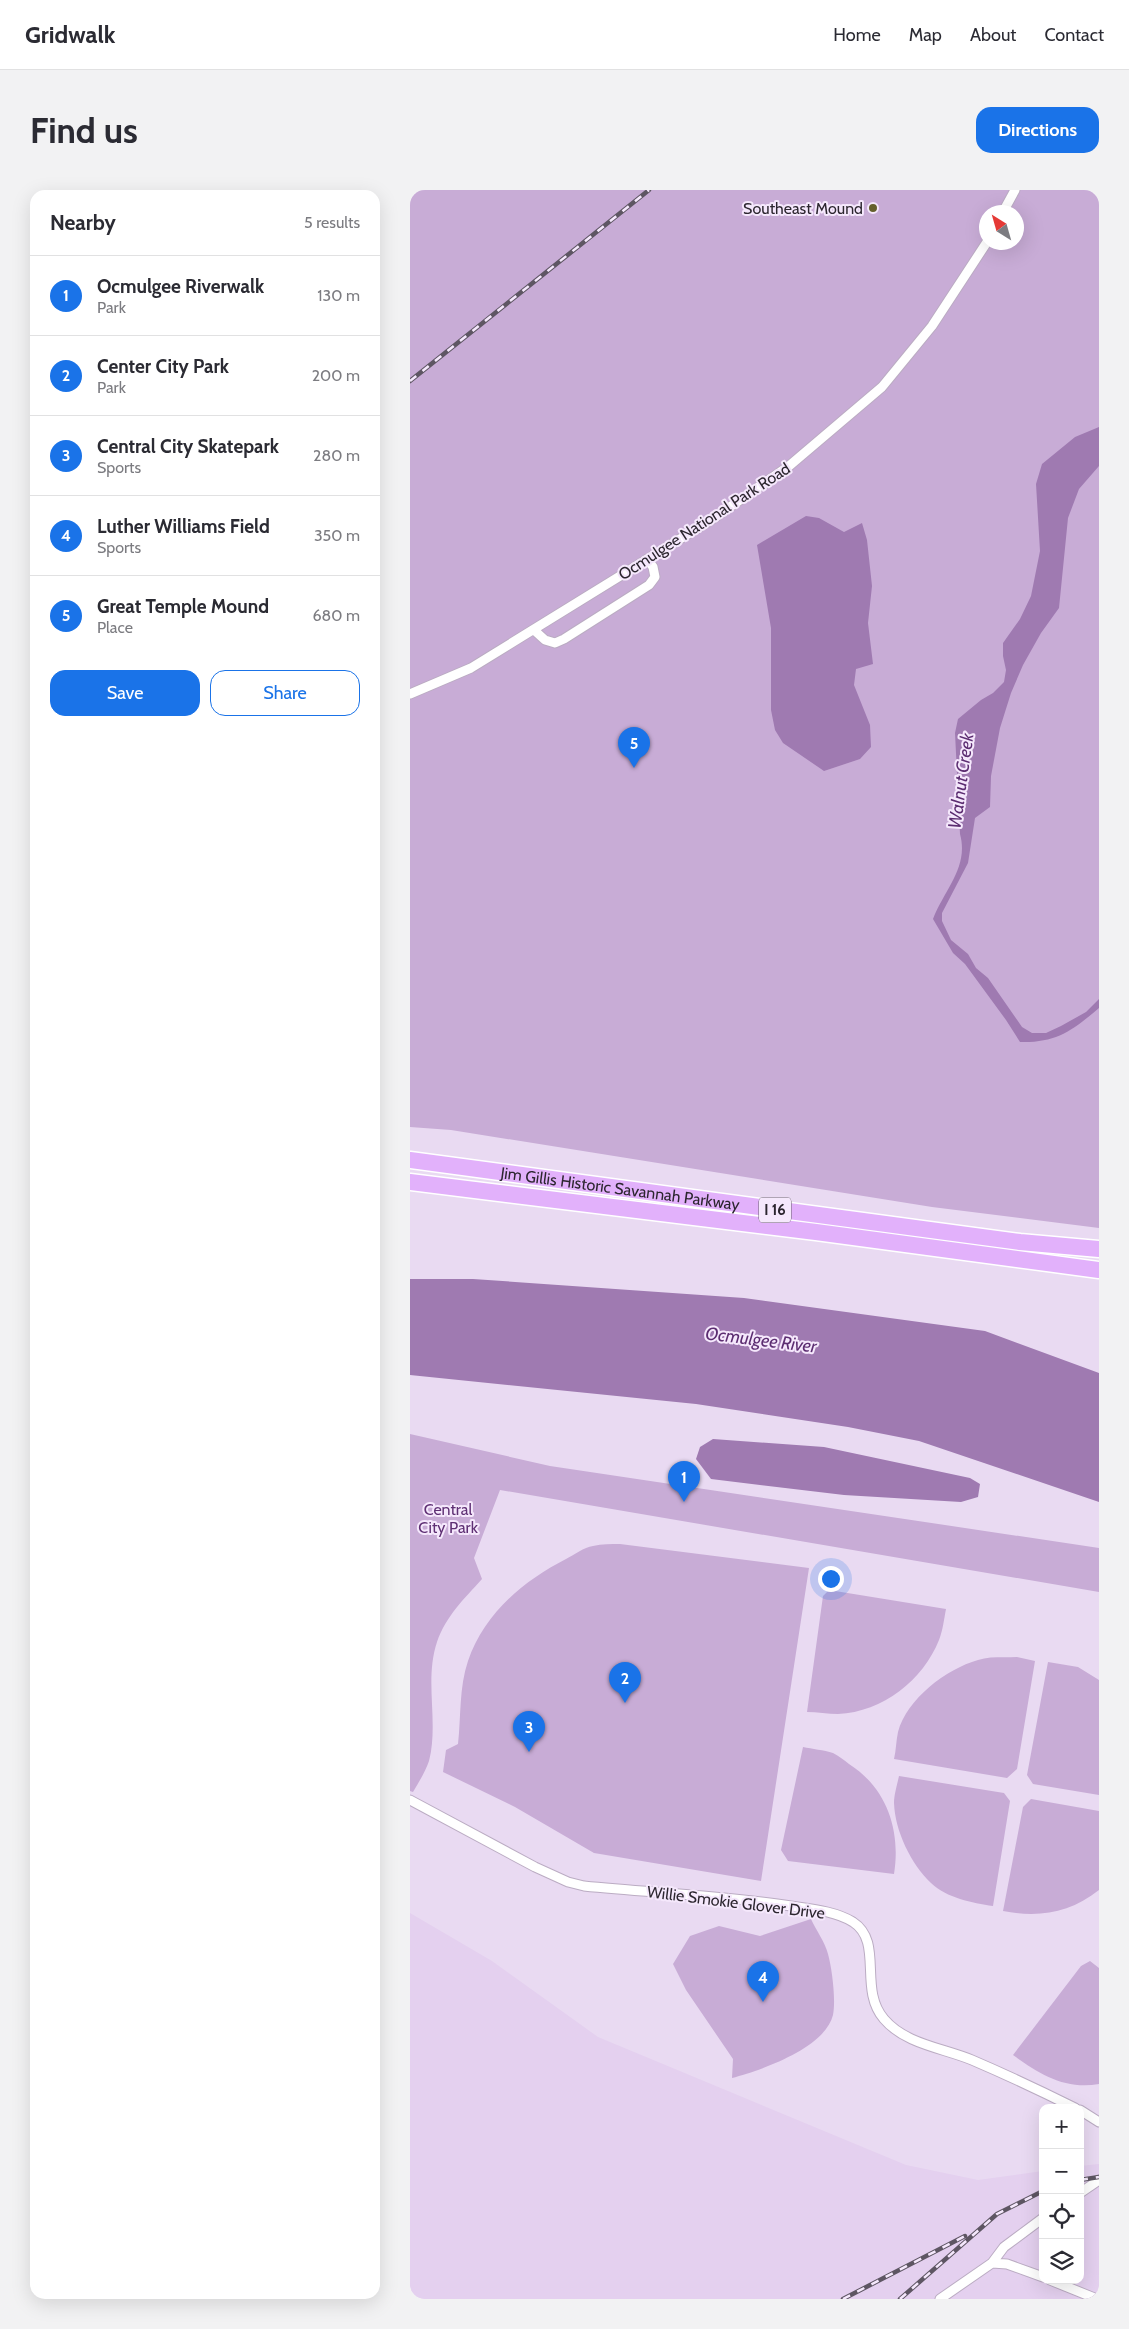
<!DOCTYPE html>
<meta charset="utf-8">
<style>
body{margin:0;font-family:Cabin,sans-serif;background:#f2f2f3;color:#2b2b33}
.controls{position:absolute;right:15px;bottom:15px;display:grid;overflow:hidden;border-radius:10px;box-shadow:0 5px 20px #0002}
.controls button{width:45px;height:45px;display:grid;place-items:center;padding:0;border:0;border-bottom:1px solid #e1e1e2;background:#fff;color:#2b2b33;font:25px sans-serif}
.compass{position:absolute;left:569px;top:15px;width:45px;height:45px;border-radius:50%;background:#fff;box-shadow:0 5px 20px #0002;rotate:323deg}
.you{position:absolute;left:420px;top:1388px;width:18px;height:18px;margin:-12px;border:4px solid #fff;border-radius:50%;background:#1a73e8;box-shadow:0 0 0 8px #1a73e833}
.badge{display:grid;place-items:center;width:32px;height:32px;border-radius:50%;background:#1a73e8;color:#fff;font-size:16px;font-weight:700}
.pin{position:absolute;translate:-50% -41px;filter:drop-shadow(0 1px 2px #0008)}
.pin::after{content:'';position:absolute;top:26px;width:18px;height:15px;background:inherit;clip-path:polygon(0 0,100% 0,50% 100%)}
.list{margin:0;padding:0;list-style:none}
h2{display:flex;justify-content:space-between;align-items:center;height:65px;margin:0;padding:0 20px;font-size:21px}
h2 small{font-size:16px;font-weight:400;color:#7c7c81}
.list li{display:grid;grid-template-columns:32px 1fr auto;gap:15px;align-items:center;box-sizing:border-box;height:80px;padding:0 20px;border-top:1px solid #e1e1e2}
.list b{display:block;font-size:19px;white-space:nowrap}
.list p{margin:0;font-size:16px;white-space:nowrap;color:#7c7c81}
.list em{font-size:16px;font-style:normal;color:#7c7c81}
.actions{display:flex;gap:10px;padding:15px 20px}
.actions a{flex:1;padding:11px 0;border:1px solid #1a73e8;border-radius:15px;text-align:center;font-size:18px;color:#1a73e8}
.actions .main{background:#1a73e8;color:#fff}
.icon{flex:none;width:28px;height:28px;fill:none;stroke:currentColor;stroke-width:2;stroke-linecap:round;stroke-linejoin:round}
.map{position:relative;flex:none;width:689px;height:2109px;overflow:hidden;border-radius:15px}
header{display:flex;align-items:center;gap:30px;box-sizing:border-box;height:70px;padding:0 25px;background:#fff;border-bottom:1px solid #e1e1e2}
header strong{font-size:24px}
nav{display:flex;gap:28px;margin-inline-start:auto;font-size:18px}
.intro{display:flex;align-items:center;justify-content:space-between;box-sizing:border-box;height:120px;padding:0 30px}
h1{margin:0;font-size:35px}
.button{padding:12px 22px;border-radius:15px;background:#1a73e8;color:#fff;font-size:18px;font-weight:700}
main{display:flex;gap:30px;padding:0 30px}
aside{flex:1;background:#fff;border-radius:15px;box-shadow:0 5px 20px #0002}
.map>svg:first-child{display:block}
.built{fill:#e4d0ef}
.green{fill:#c8acd6;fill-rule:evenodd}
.water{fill:#9f7ab1}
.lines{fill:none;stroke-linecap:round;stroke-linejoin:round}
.street-casing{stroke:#bbacc3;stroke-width:11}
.highway-casing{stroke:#fff;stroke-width:19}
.street{stroke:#fff;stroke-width:9}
.highway{stroke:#e2b1fb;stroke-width:16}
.rail-casing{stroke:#5e5663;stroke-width:4.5}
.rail{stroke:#f5e8fc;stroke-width:2.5;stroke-dasharray:8;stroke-linecap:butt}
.poi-dot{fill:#64602c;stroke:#f5e8fc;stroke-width:2}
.labels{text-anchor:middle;stroke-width:4;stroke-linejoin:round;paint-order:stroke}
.shield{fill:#f5e8fc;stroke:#68606c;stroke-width:1}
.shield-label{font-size:15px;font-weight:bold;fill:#2c262f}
.poi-label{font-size:16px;fill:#2c262f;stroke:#f5e8fc;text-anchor:end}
.street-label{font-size:16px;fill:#2c262f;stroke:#f5e8fc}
.park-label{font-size:16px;fill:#5f3074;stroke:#f5e8fc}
.water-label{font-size:18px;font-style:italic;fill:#5c2d71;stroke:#f5e8fc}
</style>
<header>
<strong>Gridwalk</strong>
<nav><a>Home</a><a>Map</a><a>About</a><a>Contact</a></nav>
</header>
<div class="intro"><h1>Find us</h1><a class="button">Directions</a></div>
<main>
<aside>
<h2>Nearby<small>5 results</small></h2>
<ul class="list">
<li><span class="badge">1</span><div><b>Ocmulgee Riverwalk</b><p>Park</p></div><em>130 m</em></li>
<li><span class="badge">2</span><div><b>Center City Park</b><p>Park</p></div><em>200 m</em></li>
<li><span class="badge">3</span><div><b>Central City Skatepark</b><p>Sports</p></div><em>280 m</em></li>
<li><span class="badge">4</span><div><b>Luther Williams Field</b><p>Sports</p></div><em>350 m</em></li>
<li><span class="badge">5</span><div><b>Great Temple Mound</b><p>Place</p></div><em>680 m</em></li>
</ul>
<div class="actions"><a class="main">Save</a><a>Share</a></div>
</aside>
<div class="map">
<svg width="689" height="2109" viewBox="0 0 689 2109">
<rect width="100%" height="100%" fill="#e9daf2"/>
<path class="built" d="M0,1723L82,1771L188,1847L496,1975L568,1990L633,1981V2090H670V1976L689,1974V2109H0Z"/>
<path class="green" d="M0,0H689V1038L522,1017L41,940L0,937ZM576,22H606V52H576Z
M0,1244L140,1276L689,1358V1402L90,1300L64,1368L72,1389C54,1409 36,1426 27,1452C14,1491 29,1532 19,1571C15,1582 9,1592 3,1602L0,1601Z
M210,1354L399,1378L351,1691L184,1663L105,1617L33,1582L36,1560L48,1554C51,1527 49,1497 58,1471C74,1424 113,1391 156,1369C164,1365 174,1357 183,1356C192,1354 201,1354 210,1354Z
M419,1400L536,1419C534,1429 533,1440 529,1450C513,1490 473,1522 428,1524C418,1524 407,1522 397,1522L413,1406Z
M607,1467L625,1471L607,1579L597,1588L484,1569C486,1561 486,1551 488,1542C497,1509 536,1479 568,1470C580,1466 594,1468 607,1467Z
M638,1472L668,1477L689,1490V1605L623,1594L617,1585Z
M393,1557C402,1559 414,1560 423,1563C429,1566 434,1570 439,1574C477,1598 491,1641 484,1684L378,1671L371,1660Z
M489,1586L594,1603L600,1611L583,1716C562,1713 537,1708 521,1693C501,1674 485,1641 484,1613C484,1605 487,1595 489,1586Z
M621,1609L689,1621V1700C660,1723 629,1728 593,1721L613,1617Z
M401,1729C406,1740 415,1752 418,1764C422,1778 426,1810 423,1825C415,1858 352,1880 322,1888L323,1869L276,1800L263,1774L280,1746L309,1736L350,1746Z
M680,1771L689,1778V1894C655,1900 629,1884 603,1865L671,1776Z"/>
<path class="water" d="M689,237V276L669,299L658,328L649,418L631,443L613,475L601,503L590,538L581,586L580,617L565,628L558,673L532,723V731L541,750L558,764L566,778L578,788L612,837L622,843H636L651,836L676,822L689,809V818C662,841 646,853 610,852L596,830L555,774L543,763L523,729C535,699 559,677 550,644L545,543L548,529L571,510L583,503L594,492L596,480L593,466V453L610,429L621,406L630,361L626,294L632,274L665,247Z
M396,326L409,328L434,342L452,333L457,350L462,396L458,433L463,474L446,479L444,495L460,535L461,557L450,569L414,581L373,553L365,540L361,520V438L347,355Z
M0,1089H63L334,1108L575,1141L689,1183V1312L509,1251L438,1237L286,1214L0,1185Z
M303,1249L414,1257L560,1288L570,1294L568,1307L551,1312L434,1305L301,1289L286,1269L290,1257Z"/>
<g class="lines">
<defs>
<path id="street" d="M593,22L605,0
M124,440L135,450L145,453L154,449L239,395L245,387L243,377L237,369
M0,504L61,478L304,328L379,276L472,197L522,136L577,52
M0,1610L125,1677L158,1692L174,1696C243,1703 312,1705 381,1716C401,1719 425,1721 443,1732C474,1752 448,1799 474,1829C495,1854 533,1858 562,1870C597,1885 631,1901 665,1918
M670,1920L689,1932
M670,2003L689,1990
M582,2073L594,2057L633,2028
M640,2090L687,2109
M530,2109L582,2073L597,2074L633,2087"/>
<g id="highway">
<path id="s1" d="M0,970L610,1052L689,1059"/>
<path d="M0,992L406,1042L689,1080"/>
</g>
</defs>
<use href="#street" class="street-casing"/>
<use href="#highway" class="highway-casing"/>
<use href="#street" class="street"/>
<use href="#highway" class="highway"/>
<defs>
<path id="rail" d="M0,191L239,0
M670,1990L689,1987
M433,2109L555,2046
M490,2109L587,2024L633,2001"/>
</defs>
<use href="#rail" class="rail-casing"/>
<use href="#rail" class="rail"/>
</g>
<circle class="poi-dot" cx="463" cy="18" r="5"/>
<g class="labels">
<rect class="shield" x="349" y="1007.5" width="32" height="25" rx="4"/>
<g class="shield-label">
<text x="365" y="1025">I 16</text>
</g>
<g class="poi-label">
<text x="453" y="24">Southeast Mound</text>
</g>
<g class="street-label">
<text transform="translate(294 331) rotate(-33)" y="6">Ocmulgee National Park Road</text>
<text dy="6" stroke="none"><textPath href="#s1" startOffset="212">Jim Gillis Historic Savannah Parkway</textPath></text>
<text transform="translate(326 1712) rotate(7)" y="6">Willie Smokie Glover Drive</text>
</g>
<g class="park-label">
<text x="38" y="1325">Central<tspan x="38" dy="18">City Park</tspan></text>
</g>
<g class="water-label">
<text transform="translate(551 591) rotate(-82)" y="6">Walnut Creek</text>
<text transform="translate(351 1150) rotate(7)" y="6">Ocmulgee River</text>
</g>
</g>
</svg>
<div class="controls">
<button>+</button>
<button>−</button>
<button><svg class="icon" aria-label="locate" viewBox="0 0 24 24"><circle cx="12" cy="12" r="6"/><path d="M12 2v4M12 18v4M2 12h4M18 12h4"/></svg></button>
<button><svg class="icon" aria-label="layers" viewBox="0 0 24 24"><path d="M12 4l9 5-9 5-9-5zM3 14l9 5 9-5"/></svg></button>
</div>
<svg class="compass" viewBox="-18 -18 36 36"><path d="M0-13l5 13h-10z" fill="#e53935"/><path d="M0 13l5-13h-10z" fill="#7c7c81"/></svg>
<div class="you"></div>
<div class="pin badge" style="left:274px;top:1312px">1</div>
<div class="pin badge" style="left:215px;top:1513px">2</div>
<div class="pin badge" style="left:119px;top:1562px">3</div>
<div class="pin badge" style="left:353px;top:1812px">4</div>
<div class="pin badge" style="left:224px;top:578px">5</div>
</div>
</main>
